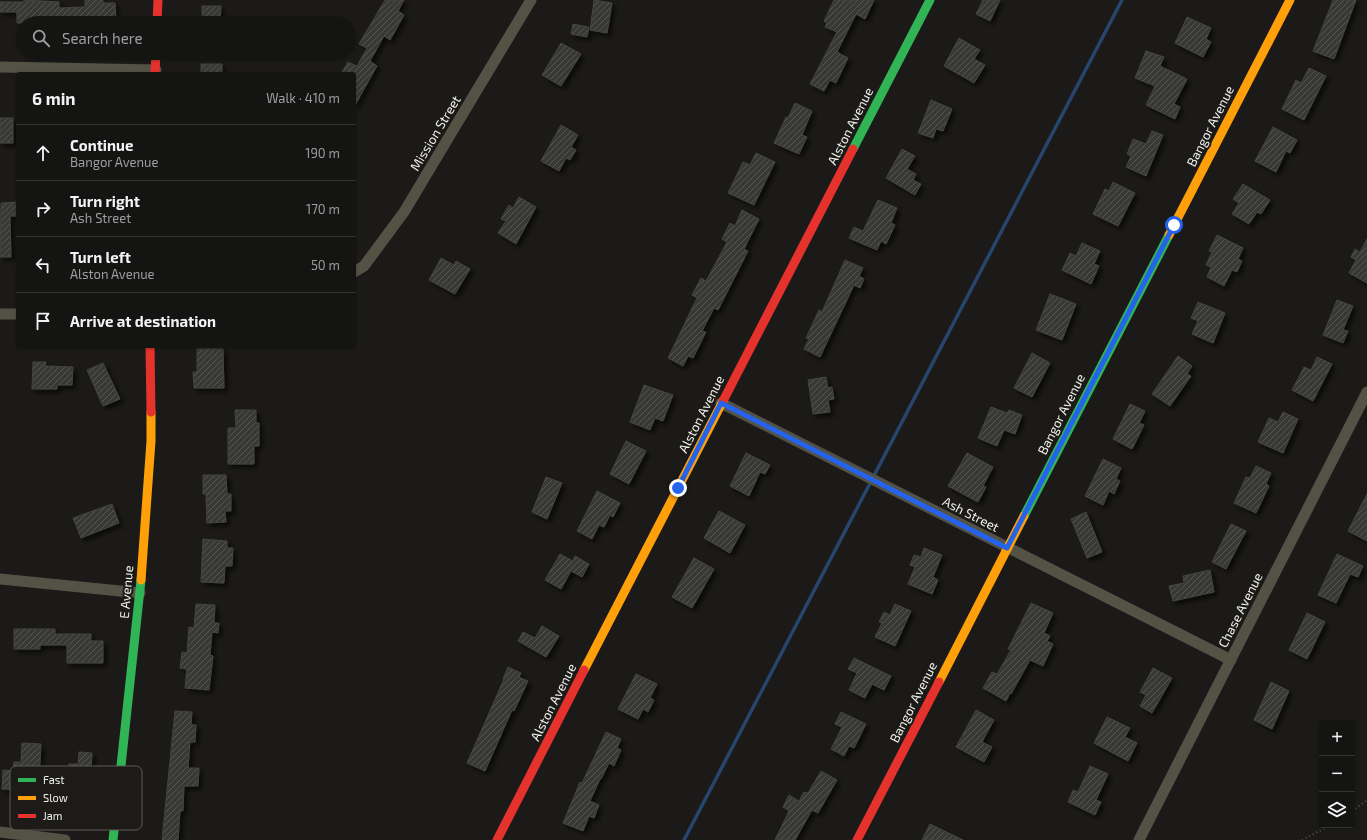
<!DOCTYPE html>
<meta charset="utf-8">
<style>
body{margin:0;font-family:"Exo 2",sans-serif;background:#212120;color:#f1f3f6}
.controls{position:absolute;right:12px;bottom:12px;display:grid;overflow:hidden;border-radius:4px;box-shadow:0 1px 3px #0004}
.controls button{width:36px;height:36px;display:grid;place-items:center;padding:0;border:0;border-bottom:1px solid #333332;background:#141412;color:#f1f3f6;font:20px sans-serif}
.stop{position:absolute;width:12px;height:12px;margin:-9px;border:3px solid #2563eb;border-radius:50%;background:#fff}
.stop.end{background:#2563eb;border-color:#fff;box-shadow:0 1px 4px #0008}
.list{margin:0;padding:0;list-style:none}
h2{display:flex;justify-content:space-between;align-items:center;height:52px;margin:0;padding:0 16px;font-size:17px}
h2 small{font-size:13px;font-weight:400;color:#9d9e9f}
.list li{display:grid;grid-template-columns:26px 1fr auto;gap:12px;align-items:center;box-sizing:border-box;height:56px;padding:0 16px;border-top:1px solid #333332}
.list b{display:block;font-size:15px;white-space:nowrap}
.list p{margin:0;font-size:13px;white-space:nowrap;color:#9d9e9f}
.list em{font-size:13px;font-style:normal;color:#9d9e9f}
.icon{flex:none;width:22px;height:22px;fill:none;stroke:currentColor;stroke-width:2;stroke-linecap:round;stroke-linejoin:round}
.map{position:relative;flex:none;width:1367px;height:840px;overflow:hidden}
.search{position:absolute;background:#141412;box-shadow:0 1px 3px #0004;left:16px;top:16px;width:340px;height:44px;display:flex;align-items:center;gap:10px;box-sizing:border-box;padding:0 14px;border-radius:22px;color:#9d9e9f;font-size:15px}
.panel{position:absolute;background:#141412;box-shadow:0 1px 3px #0004;left:16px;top:72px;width:340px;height:276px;border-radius:4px}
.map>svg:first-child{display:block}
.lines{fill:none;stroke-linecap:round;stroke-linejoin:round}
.stream{stroke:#26466d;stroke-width:3.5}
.building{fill:url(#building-hatch);stroke:#444442;filter:url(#shadow)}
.path{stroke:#56544b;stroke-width:2;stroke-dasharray:1 3;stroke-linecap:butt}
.street{stroke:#545145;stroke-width:11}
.fast{stroke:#30b455;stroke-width:9}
.slow{stroke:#ff9f0a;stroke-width:9}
.jam{stroke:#e5322d;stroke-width:9}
.route{stroke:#2563eb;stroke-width:5}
.labels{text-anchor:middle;stroke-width:4;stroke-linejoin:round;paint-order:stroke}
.street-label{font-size:13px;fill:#f0f0ed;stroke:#1c1b17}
.key{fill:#1c1b17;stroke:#5c5b57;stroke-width:1}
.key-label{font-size:11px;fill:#f0f0ed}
</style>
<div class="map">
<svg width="1367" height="840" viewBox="0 0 1367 840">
<defs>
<pattern id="building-hatch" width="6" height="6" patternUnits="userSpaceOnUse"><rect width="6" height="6" fill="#383736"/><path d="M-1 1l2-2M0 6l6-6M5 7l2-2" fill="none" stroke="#555453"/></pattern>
<filter id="shadow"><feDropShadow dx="3.5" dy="3.5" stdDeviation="2" flood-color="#0009"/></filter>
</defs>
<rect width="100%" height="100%" fill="#1b1a18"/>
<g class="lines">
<path class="stream" d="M684,840L1122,0"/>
</g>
<path class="building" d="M24,0L59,2V8L85,7V0H103V3H115L116,20L29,21V23H17V12H0V2H24Z
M385,0H404L398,11L404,15L390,40L384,36L370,61L377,66L354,107V74H341L348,62L357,66L367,48L359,44Z
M594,0L612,3L607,33L590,30Z
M834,0H874L865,19L856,14L837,52L848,58L836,83L830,80L824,91L810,84L837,32L825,27L827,23L824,21Z
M983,0H1000L990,21L976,14Z
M1333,0H1356L1334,59L1313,51Z
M202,6H221L220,23H202Z
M1187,17L1211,28L1206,39L1211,42L1203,57L1175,43Z
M573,24L589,27L587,37L571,34Z
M959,38L980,50L974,59L985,65L974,83L944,66Z
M561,43L581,54L561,86L542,75Z
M1146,51L1164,57L1160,66L1187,79L1174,104L1180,107L1175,119L1146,105L1155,86L1135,78Z
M201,64H222V74H201Z
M1309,68L1326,76L1304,120L1282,109L1296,80L1301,83Z
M931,100L952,109L943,131L936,129L933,138L918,133Z
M795,103L812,111L802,135L807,137L799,154L774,143L786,117L788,118Z
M0,118H13V143H0Z
M561,125L578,135L571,147L576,150L570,160L566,158L559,171L541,161Z
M1273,127L1297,140L1290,153L1286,151L1276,172L1255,161Z
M1152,131L1163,135L1146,176L1126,167L1131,156L1127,154L1133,139L1146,144Z
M902,149L915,156L907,169L916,174L913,180L921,184L915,195L886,178Z
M756,153L775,162L754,205L728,193L743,162L750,165Z
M1113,182L1135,193L1118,226L1093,214L1105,189L1109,191Z
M1243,184L1270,200L1261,214L1257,212L1249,224L1232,214L1239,203L1233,199Z
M519,197L536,207L516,244L498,233L506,221L501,219L509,205L513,208Z
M878,200L897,208L891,223L895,225L886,244L881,241L877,250L849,238L854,227L863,231Z
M18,202V216H10L11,257H0L1,203Z
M742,210L759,219L744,249L748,251L718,310L714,308L702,331L706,332L693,358L688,356L683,366L668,358L697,298L692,295L701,278L706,281L727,242L722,239L730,223L735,226Z
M1217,235L1243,248L1238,259L1242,261L1237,272L1232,270L1224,286L1207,277L1211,267L1206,265L1212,252L1209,251Z
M1367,239V283L1349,273L1356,260L1351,257L1355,249L1360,252Z
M1082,243L1100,251L1094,264L1099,266L1091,284L1062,270L1070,253L1076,256Z
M441,258L454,265L456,261L470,269L455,294L429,280Z
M845,260L863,268L859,276L864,279L860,288L854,285L820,357L804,349L809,339L806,338L819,310L822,312Z
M1050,294L1076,304L1062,340L1036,330Z
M1337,300L1353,306L1343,330L1348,331L1343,343L1323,335Z
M1198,302L1225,313L1213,343L1192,334L1198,321L1191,318Z
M197,349H223L224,388H194L193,372H197Z
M1032,353L1050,363L1032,397L1014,388Z
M1178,356L1192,366L1187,374L1191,376L1170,406L1152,394Z
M1317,357L1332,364L1313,401L1292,390L1304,367L1311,370Z
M33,362H46L45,366L73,367L72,385H57V389H32Z
M103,363L120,399L103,406L87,370Z
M826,377L828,388L832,387L834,399L828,400L830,412L813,414L808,380Z
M644,385L673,395L663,421L655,418L650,430L630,422Z
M1130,404L1145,411L1139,423L1144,425L1132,449L1113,439Z
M991,407L1007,413L1009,410L1022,415L1015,434L1004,430L997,446L978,438Z
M235,410H256V423H259V446H254V464H228V428H236Z
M1283,412L1298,419L1283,453L1258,442L1269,418L1278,422Z
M626,441L646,451L629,484L610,474Z
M746,453L770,465L765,474L760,472L749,496L730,486Z
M967,453L993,467L983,486L986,487L978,502L948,486Z
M1103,459L1121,468L1116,479L1120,481L1114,494L1109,491L1103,505L1085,496Z
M1256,466L1271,473L1266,484L1269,486L1256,513L1234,503L1246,477L1250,478Z
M203,475H226L227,494H231V511H225L226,522L207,523L206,494H203Z
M546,477L562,483L547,519L532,512Z
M597,491L620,503L613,517L610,515L604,527L599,525L592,539L577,531Z
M1367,494V541L1348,531Z
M112,504L119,523L81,538L73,518Z
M719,511L745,525L730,553L704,538Z
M1086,512L1102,552L1087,558L1071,519Z
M1231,524L1246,531L1226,569L1212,562Z
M203,539L227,541V548H233L232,566H225L224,583L201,582Z
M924,548L942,555L933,577L938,580L932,594L908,584L915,567L910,565L914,555L921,557Z
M560,554L573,561L575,556L589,564L582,577L571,571L561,589L545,580Z
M1337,554L1363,566L1358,577L1350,574L1336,603L1318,595Z
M694,558L714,569L692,608L672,597Z
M1210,570L1214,592L1173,601L1169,586L1184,583L1183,576Z
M1031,603L1053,613L1044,633L1050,636L1047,641L1053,644L1043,666L1030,660L1011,694L1010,693L1006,701L983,688L992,672L997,674L1011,650L1008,649Z
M196,604L215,605L214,623H219L218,633L212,632L210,655L213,656L209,690L185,688L187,669L180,668L182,652L187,653L189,627L194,628Z
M895,604L911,611L895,646L875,637L882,623L879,622L884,612L890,615Z
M1307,613L1325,622L1307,659L1289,650Z
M542,626L559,636L546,657L518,641L523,632L535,638Z
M14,629H55V634H91V641H103V663H67V645H40V649H14Z
M854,658L891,676L884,690L872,684L865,698L849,690L857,673L848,669Z
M508,667L521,673L519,677L528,681L514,711L512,710L485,771L467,763L504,679H503Z
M1153,668L1172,678L1152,713L1140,706L1146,695L1140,692Z
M636,674L657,684L650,698L654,700L648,712L643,709L638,719L618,709Z
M1271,682L1289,691L1272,729L1254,720Z
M976,710L994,720L982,742L992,747L984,762L956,747Z
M175,711L192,712L191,725H196L195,742H190L188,768H199L198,786H184L183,811H180L178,840H162Z
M841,712L866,724L854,748L849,746L844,756L831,749L842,727L835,724Z
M1107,717L1130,728L1125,737L1137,743L1128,761L1094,743Z
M606,732L621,739L617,748L621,750L614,766L609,763L601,779H600L590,801L599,805L594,818L589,816L583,831L563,823L580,782L582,783Z
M22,743L41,744L39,780L19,779V790L2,789L3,770L13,771L14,762H21Z
M79,752L92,753L90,793L67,792L69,764H78Z
M1090,766L1108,774L1096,800L1101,802L1095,815L1068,802L1073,790L1078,792Z
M821,771L837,780L818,813L812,810L795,840H775L789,811L783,807L789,795L799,801L804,792L808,793Z
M930,824L963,840H922Z"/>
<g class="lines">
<path class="path" d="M1352,811L1367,800
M1302,840L1331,825"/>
<path class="street" d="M0,67L156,70
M354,272L364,266L404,212L531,0
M0,314H18
M721,403L1231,660
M0,579L140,593
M0,832L65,840
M1139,840L1367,392"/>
<path class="fast" d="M853,149L930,0
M1024,516L1169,235
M113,840L141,580"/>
<path class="slow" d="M1169,235L1290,0
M141,580L151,441V412
M584,670L723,401
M939,682L1024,516"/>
<path class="jam" d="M157,23L158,0
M155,74L156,53
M150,346L151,412
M723,401L853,149
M497,840L584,670
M857,840L939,682"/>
</g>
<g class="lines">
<path class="route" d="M678,488L721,403L1007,548L1174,225"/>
</g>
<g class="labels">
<g class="street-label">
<text transform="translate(850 126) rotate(-63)" y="5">Alston Avenue</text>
<text transform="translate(1210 126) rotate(-63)" y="5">Bangor Avenue</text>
<text transform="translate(435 133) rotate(-59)" y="5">Mission Street</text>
<text transform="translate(701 414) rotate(-63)" y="5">Alston Avenue</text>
<text transform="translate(1061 414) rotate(-63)" y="5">Bangor Avenue</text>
<text transform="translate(971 514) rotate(27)" y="5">Ash Street</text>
<text transform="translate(126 592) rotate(-85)" y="5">E Avenue</text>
<text transform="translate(1240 610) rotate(-63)" y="5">Chase Avenue</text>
<text transform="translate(553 702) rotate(-63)" y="5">Alston Avenue</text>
<text transform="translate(913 702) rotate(-63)" y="5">Bangor Avenue</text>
</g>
</g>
<rect x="10" y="766" width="132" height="64" rx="6" class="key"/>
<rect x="18" y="778" width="18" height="4" fill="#30b455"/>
<rect x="18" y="796" width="18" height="4" fill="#ff9f0a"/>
<rect x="18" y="814" width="18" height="4" fill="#e5322d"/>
<g class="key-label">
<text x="43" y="784">Fast</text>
<text x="43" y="802">Slow</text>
<text x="43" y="820">Jam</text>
</g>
</svg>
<div class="controls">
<button>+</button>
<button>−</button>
<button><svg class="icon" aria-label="layers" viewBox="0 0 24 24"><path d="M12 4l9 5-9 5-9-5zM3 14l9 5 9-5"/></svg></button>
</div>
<div class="stop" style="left:1174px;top:225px"></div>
<div class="stop end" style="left:678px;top:488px"></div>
<div class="search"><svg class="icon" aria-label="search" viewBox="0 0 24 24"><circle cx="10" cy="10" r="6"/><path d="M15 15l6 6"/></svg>Search here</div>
<section class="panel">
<h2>6 min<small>Walk · 410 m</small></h2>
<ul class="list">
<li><svg class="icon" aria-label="ahead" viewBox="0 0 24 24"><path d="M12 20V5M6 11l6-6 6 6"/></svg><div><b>Continue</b><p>Bangor Avenue</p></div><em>190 m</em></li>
<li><svg class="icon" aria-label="right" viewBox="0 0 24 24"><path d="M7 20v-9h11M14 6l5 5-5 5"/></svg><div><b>Turn right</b><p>Ash Street</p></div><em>170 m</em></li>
<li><svg class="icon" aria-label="left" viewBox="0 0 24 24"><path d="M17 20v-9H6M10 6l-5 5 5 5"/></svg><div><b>Turn left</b><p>Alston Avenue</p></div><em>50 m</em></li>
<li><svg class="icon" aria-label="arrive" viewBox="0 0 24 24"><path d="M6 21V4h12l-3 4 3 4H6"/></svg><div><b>Arrive at destination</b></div></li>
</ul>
</section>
</div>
